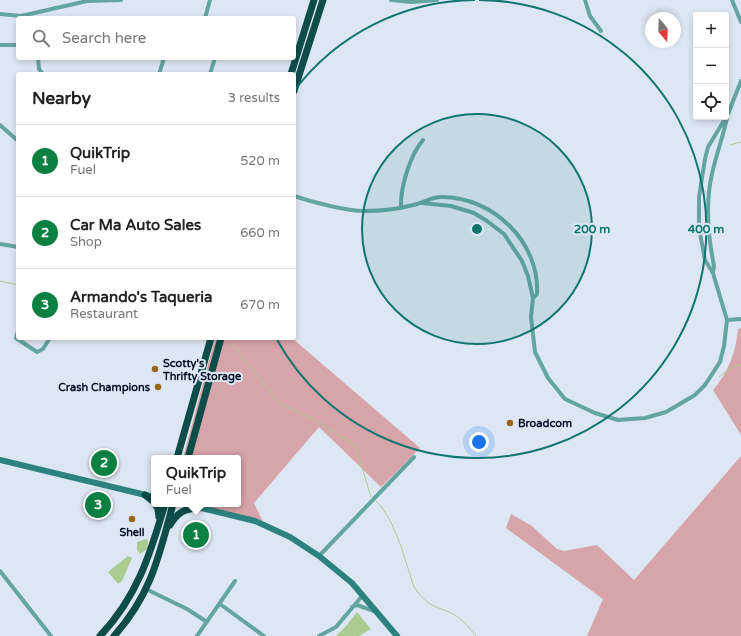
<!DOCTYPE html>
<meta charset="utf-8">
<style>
body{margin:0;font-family:"Varela Round",sans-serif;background:#f2f2f2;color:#222}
.controls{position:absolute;right:12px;top:12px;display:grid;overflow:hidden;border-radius:4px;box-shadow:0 2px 6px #0003}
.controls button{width:36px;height:36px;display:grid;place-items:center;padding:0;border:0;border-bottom:1px solid #e0e0e0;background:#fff;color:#222;font:20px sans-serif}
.compass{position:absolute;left:645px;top:12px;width:36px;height:36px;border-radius:50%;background:#fff;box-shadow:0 2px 6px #0003;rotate:161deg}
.you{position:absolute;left:479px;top:442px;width:14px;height:14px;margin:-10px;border:3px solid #fff;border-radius:50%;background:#1a73e8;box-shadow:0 0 0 6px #1a73e833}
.badge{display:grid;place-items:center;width:26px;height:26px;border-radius:50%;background:#0b8043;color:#fff;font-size:13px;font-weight:700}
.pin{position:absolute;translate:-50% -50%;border:2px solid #fff;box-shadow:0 1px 4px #0006}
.popup{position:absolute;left:151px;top:455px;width:90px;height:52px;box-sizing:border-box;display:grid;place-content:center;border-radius:4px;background:#fff;filter:drop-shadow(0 1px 3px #0005);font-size:13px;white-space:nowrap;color:#767676}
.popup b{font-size:15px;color:#222}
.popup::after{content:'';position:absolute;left:50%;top:100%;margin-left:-8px;border:8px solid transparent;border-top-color:#fff}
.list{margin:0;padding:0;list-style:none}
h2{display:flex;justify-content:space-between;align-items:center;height:52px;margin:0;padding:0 16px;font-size:17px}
h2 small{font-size:13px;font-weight:400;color:#767676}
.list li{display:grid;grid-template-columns:26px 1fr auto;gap:12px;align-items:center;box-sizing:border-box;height:72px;padding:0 16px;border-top:1px solid #e0e0e0}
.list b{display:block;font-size:15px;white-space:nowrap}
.list p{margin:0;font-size:13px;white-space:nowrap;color:#767676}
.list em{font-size:13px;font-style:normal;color:#767676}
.icon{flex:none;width:22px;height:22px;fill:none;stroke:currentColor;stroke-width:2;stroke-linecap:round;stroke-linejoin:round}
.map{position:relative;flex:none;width:741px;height:636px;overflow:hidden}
.search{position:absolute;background:#fff;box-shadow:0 2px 6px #0003;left:16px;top:16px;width:280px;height:44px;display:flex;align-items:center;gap:10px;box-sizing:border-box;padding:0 14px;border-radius:4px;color:#767676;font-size:15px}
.panel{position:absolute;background:#fff;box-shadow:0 2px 6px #0003;left:16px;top:72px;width:280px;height:268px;border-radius:4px}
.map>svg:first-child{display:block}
.green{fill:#d7a4a9}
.water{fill:#abcc90}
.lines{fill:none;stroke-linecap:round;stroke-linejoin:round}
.stream{stroke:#abcc90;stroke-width:1}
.street{stroke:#64a5a2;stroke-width:4}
.secondary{stroke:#2b827e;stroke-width:6}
.highway{stroke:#0e4c4a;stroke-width:7}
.ring{fill:none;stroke:#0f766e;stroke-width:2}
.poi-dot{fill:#99661b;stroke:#dde7f3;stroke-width:1.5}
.labels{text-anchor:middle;stroke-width:4;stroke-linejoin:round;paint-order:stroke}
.poi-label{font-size:11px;font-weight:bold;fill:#000e22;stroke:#dde7f3;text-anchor:start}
.centre{fill:#0f766e;stroke:#dde7f3;stroke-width:2}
.ring-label{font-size:12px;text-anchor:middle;font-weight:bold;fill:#0f766e;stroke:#dde7f3;stroke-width:4;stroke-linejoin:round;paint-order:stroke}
</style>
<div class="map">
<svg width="741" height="636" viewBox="0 0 741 636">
<rect width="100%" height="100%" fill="#dde7f3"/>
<path class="green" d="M741,328V435L713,390C728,373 736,352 738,329Z
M215,338H292L420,448L381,487L319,427L254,503L265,526L188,504H238V458H183Z
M741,456V636H587L603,599L506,528L511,514L532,526L557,549L564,551L597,545L634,580Z"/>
<path class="water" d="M146,539L148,541L147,549L140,554L137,550V542Z
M128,556L132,558L122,581L118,584L108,572Z
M357,612L371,629L359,636H336L346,626Z"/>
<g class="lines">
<path class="stream" d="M730,145L741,142
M0,281L18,285
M232,344L279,403L315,420L355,445L371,497
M719,377L732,367L741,365
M376,501C396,520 405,561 414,587C429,610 439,605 458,617C465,622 470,629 476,636"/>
<path class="street" d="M391,0L412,2L437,0
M585,0L590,16L601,31
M732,0L741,22
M0,14L21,16L87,1L121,0
M205,18L210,0
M0,45H18
M38,58L39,69L43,74
M159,74L164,58
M210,74L215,58
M0,125L18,141
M294,196C312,202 346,211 365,211C381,211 398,209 413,205C423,203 431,197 442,197C493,197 540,242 537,294L533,298
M422,203L451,206L474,213L487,221L504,234L522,261L528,276L533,298L531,317L535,352L548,378L565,399L595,413L618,420L645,418L666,412L695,395L705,385L720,362L724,346L727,320L713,273L705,260L699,228V197L705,159L708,147L728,114L741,81
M401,208C400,188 410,155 423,140
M0,244L18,247
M713,273L714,266C708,236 705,204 712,174C716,155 723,137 727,118
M727,320L741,319
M18,331L16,338L37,352L43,349L50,338
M319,556L414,457
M0,571L51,636
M146,589L187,609L207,622
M220,604L264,636
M352,607L357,605L374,611
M197,636L235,581
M319,636L336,627L363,595"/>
<path class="secondary" d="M0,460L154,497
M185,504L255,521L290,537L319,556L352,583L397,636"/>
<path class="highway" d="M291,74L314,0
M294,91L323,0
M177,458L211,338
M188,458L221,338
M145,495L154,502
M155,504L158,509L159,517
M170,525C177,513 185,508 199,508
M100,636C137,597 150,555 165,504
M114,636C151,595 159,556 173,504"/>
</g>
<circle cx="477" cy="229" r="115" fill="#0f766e" fill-opacity=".12"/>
<g class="ring">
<circle cx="477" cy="229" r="115"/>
<path d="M294 91A229 229 0 0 1 475 0M479 0A229 229 0 1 1 276 338"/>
</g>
<g class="poi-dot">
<circle cx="155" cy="369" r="4"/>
<circle cx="158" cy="387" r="4"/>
<circle cx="510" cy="423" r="4"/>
<circle cx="132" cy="519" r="4"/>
</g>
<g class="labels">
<g class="poi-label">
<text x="163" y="367">Scotty's<tspan x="163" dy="13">Thrifty Storage</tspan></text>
<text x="150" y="391" text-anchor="end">Crash Champions</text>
<text x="518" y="427">Broadcom</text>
<text x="132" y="536" text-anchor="middle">Shell</text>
</g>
</g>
<circle cx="477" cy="229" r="6" class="centre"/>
<g class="ring-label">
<text x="592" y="233">200 m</text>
<text x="706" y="233">400 m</text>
</g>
</svg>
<div class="controls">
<button>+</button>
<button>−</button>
<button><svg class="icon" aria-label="locate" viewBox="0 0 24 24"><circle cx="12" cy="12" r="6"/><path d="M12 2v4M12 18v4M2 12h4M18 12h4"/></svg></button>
</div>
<svg class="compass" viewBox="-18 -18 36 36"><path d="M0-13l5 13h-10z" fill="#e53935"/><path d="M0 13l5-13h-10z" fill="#767676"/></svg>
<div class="you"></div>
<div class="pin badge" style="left:196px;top:535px">1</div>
<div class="popup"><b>QuikTrip</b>Fuel</div>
<div class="pin badge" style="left:104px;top:463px">2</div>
<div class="pin badge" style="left:98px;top:505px">3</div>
<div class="search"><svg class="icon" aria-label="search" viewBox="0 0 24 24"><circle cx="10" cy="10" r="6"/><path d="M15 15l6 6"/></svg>Search here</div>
<section class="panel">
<h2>Nearby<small>3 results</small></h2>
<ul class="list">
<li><span class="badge">1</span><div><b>QuikTrip</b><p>Fuel</p></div><em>520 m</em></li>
<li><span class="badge">2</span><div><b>Car Ma Auto Sales</b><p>Shop</p></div><em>660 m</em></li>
<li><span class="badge">3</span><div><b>Armando's Taqueria</b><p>Restaurant</p></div><em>670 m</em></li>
</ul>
</section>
</div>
